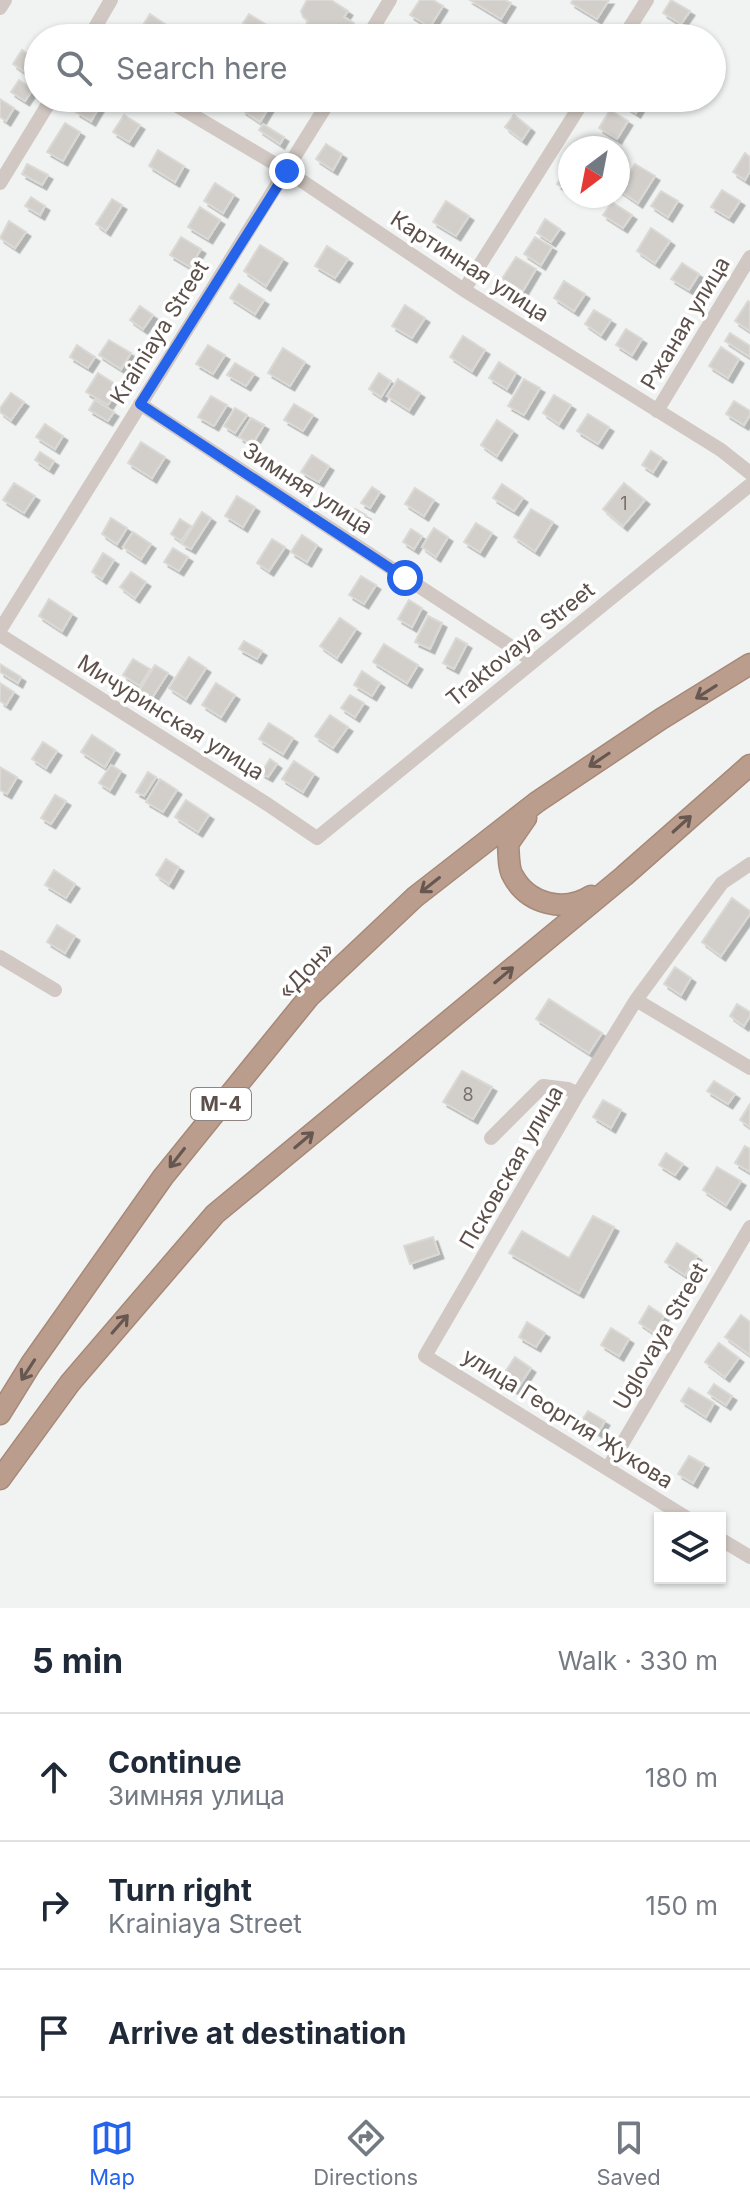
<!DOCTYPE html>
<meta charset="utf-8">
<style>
body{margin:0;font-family:Inter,sans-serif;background:#f2f2f3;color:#1f2937}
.controls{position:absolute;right:24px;bottom:24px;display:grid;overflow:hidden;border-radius:0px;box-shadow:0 2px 6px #0004}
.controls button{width:72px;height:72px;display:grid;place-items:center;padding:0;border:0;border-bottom:2px solid #e0e1e3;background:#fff;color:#1f2937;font:40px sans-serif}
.compass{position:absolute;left:558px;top:136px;width:72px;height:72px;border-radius:50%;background:#fff;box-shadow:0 2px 6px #0004;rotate:212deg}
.stop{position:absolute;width:24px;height:24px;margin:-18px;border:6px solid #2563eb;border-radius:50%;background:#fff}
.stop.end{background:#2563eb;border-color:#fff;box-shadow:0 2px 8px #0008}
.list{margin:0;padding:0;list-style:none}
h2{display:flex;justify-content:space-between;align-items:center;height:104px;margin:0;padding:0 32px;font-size:34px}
h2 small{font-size:26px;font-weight:400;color:#747a83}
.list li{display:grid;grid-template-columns:52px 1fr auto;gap:24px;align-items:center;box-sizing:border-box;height:128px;padding:0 32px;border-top:2px solid #e0e1e3}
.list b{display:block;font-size:30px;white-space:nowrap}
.list p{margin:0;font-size:26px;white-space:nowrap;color:#747a83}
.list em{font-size:26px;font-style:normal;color:#747a83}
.icon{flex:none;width:44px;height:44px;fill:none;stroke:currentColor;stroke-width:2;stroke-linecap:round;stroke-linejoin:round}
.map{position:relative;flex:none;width:750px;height:1608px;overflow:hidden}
.search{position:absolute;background:#fff;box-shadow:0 2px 6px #0004;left:24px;right:24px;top:24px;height:88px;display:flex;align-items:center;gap:20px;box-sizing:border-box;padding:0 28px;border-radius:44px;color:#747a83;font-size:30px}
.sheet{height:488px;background:#fff}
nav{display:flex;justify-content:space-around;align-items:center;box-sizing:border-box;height:112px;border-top:2px solid #e0e1e3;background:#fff;font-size:22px;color:#747a83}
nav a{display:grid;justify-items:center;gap:4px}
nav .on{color:#2563eb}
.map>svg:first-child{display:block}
.building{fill:#d2cfcb;stroke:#dbd9d5;stroke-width:2;filter:url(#shadow)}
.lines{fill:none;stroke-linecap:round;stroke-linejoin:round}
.highway-casing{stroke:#a78978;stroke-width:23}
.minor{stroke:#d1c8c3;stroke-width:14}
.highway{stroke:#bb9d8d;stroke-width:20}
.oneway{stroke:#665851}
.route{stroke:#2563eb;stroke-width:10}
.labels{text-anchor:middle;stroke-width:7;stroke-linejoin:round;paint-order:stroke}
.number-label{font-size:18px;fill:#7a706a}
.shield{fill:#fff;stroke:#8e8480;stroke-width:2}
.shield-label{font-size:20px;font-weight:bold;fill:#5d504a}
.street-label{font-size:22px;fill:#5d504a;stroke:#fff}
</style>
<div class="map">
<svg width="750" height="1608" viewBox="0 0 750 1608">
<defs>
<filter id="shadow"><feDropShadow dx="4.5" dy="4.5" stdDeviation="0" flood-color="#0004"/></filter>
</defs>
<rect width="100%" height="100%" fill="#f1f3f3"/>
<path class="building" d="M307,0H331L348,11L344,17L354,23L345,38H337L333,36L331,38H323L305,27L308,21L303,17L301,11Z
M420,0H433L443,6L430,27L410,15Z
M470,0H505L511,3L501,19Z
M573,0H609L597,19L571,3Z
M671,0L690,11L681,24L663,13Z
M150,14L168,26L160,38H147L138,33Z
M249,14L288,38H267L243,23Z
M678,27L694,37L693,38H671Z
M22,50L38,61V81L13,64Z
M19,80L33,89L25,101L11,92Z
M85,98H92L101,104L91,121L76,112Z
M249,98H265L272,102L260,122L242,110Z
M618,98H645L636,113L616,100Z
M0,99L14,108L6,121L0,117Z
M610,110L628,121L617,139L599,128Z
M124,115L140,125L129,142L113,132Z
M514,115L530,128L522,140L505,127Z
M65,123L80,132L63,161L47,152Z
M263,124L284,137L280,144L259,130Z
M326,144L342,154L333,170L316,159Z
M158,150L184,166L175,182L149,166Z
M745,153L750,157V171L745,180L733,172Z
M27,164L48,175L42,185L22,174Z
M635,164L655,176L638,203L619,190Z
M564,174L570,178V192L557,184Z
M215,183L234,195L223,213L204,201Z
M722,190L740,201L729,218L711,207Z
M661,191L678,201L668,217L651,206Z
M31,197L45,206L40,215L25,206Z
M112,199L122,205L106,231L96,224Z
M446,201L469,216L456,236L433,222Z
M612,202L632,215L623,228L603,215Z
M200,207L220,220L208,239L188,227Z
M545,219L560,229L551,242L537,233Z
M9,221L26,232L15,248L0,238Z
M651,228L670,241L655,263L637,251Z
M181,237L201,249L190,267L170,255Z
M535,237L552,247L541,265L524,254Z
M260,245L283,259L266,286L244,271Z
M327,246L348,259L335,278L315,266Z
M516,257L536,269L523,291L502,279Z
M682,263L699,274L689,290L671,279Z
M564,281L585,294L574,311L554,298Z
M239,284L264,300L255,314L230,298Z
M748,301L750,303V331L735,321Z
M405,305L425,318L412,338L392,326Z
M140,306L153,315L143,329L130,320Z
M594,310L611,320L601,335L585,324Z
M626,329L642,339L632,355L616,345Z
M730,333L750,346V357L725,341Z
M463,336L485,350L472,371L450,357Z
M109,340L131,353L121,369L99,355Z
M77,345L95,357L88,368L70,357Z
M208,345L225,355L213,374L196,364Z
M721,347L739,359L728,378L709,366Z
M283,348L305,362L290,386L268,373Z
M499,362L516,373L507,389L489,378Z
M235,363L254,374L246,386L227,375Z
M98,373L120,387L108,405L86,392Z
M379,373L391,381L381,397L369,389Z
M398,379L420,393L409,410L387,396Z
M524,379L540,388L524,415L508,406Z
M11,393L24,402L11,420L0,412V408Z
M554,395L571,405L559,424L543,413Z
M211,396L227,405L214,426L198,417Z
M95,400L114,412L108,421L89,410Z
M734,401L750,411V415L744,425L726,414Z
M294,404L313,415L303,431L284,420Z
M235,408L247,415L235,433L224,426Z
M588,414L609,427L598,444L577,431Z
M251,418L264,425L252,445L239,437Z
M497,420L513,431L497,456L481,445Z
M45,424L63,436L55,449L36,437Z
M141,442L165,457L152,478L128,463Z
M651,451L662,458L653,472L642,465Z
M40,452L54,461L49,469L35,460Z
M312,455L329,466L319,482L301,472Z
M14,483L35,496L24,513L3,500Z
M624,483L645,500L623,526L603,509Z
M502,484L523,498L514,511L493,498Z
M372,487L380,492L370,508L361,503Z
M415,488L434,500L424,516L405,504Z
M237,496L255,507L243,527L225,516Z
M355,509L366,515L361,523L350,516Z
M531,509L553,522L535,551L514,537Z
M202,512L211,518L191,549L182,544Z
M111,518L127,528L117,544L102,534Z
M180,519L191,526L181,541L171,534Z
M476,523L492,533L480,552L464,542Z
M434,528L448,537L436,557L422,547Z
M411,529L422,536L414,549L403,542Z
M133,532L151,544L141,559L123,547Z
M302,535L317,545L307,562L291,552Z
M272,539L285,547L269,571L257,563Z
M173,548L188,557L179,571L164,562Z
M103,553L114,560L102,579L92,572Z
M131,572L146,582L135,598L120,587Z
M361,576L376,585L364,604L349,595Z
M49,599L72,614L62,631L39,616Z
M409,600L422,608L412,627L398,619Z
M428,616L442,623L430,649L415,642Z
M340,618L356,629L337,658L320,646Z
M456,638L467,644L454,669L443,663Z
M244,641L262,651L257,659L239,649Z
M384,644L418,665L407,683L373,662Z
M189,657L206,668L186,699L169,688Z
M133,659L150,669L140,686L123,675Z
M0,664L21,677L18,683L0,672Z
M155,665L168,673L148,704L136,696Z
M362,671L380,683L372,696L354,685Z
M0,683L14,692L6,705L0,701Z
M216,683L235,695L221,717L202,705Z
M350,695L364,703L355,717L341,708Z
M330,715L348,727L333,748L315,736Z
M269,723L293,738L283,754L259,739Z
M92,735L115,750L105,767L81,752Z
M43,742L57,751L46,768L32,759Z
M270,759L277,764L268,777L261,773Z
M294,761L314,774L303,792L282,779Z
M111,765L121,771L110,790L99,783Z
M0,767L17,777L7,794L0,790Z
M148,772L156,777L144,796L136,792Z
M160,779L177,790L163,812L146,802Z
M55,795L66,801L51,824L41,818Z
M186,800L209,815L198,832L175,817Z
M166,859L179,867L169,884L156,875Z
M54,870L75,884L66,898L45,885Z
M732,898L750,911V914L721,956L702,942Z
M57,925L75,936L65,953L47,942Z
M675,967L691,978L681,995L664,984Z
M549,999L602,1033L589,1053L536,1019Z
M737,1004L750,1012V1016L744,1026L730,1016Z
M462,1071L492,1087L473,1119L443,1102Z
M714,1081L735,1094L728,1104L707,1091Z
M603,1100L621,1110L611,1128L593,1117Z
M750,1104V1127L740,1120Z
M745,1146L750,1149V1172L735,1163Z
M666,1153L683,1164L675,1175L659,1165Z
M717,1167L741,1181L726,1205L703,1190Z
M593,1216L614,1227L579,1293L509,1253L522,1231L569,1258Z
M433,1237L439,1254L410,1264L404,1246Z
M677,1243L697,1256L685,1275L665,1262Z
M649,1306L664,1316L654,1333L639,1323Z
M741,1315L750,1322V1355L725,1337Z
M527,1322L545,1333L536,1347L519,1337Z
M611,1328L629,1339L619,1356L601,1345Z
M719,1343L739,1358L725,1377L705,1362Z
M515,1357L531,1368L516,1391L500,1380Z
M714,1384L732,1396L726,1405L708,1393Z
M689,1388L714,1403L706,1417L681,1401Z
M588,1411L605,1421L598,1433L581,1422Z
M689,1456L704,1464L693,1483L678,1474Z"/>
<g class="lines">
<defs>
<path id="highway" d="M526,818L508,844C509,853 508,868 513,876C528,904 564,913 591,896
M0,1414L31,1364L163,1177L309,997L415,897L537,802L661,719L750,664
M0,1479L70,1383L215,1214L624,876L750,765"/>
</defs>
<use href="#highway" class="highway-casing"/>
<path class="minor" d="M0,8L5,0
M89,38L111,0
M367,38L390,0
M623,38L647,0
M164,98L287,171L464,290L721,450L750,473
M0,183L52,98
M464,290L585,98
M140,404L533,661
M657,411L750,257
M0,630L331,98
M0,635L267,804L317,838L750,485
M0,957L55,990
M636,1000L750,1068
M491,1138L543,1086L568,1089L578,1094
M608,1468L750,1227
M687,1518L425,1356L578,1094L636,1000L722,883L750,864
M720,1539L750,1557"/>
<use href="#highway" class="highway"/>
</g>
<defs><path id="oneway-shaft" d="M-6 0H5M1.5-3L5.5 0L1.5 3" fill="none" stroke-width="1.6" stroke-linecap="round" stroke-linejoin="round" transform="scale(2)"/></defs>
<g class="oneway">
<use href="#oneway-shaft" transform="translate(706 692) rotate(148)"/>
<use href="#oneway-shaft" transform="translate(599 760) rotate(146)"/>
<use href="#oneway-shaft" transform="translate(682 824) rotate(-42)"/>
<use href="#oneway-shaft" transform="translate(430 885) rotate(142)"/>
<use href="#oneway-shaft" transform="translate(504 975) rotate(-40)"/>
<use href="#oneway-shaft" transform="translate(304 1140) rotate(-40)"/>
<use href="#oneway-shaft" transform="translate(177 1158) rotate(128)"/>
<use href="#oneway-shaft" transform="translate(120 1324) rotate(-49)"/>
<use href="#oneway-shaft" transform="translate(28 1370) rotate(123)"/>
</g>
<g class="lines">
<path class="route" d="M287,171L140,404L405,578"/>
</g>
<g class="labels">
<g class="number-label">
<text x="624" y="510">1</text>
<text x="468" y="1101">8</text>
</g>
<rect class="shield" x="191" y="1088" width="60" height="32" rx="6"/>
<g class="shield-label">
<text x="221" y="1111">М-4</text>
</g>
<g class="street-label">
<text transform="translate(470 266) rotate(33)" y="8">Картинная улица</text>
<text transform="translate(685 323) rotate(-59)" y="8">Ржаная улица</text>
<text transform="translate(159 332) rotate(-58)" y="8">Krainiaya Street</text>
<text transform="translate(308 488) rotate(33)" y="8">Зимняя улица</text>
<text transform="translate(520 644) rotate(-39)" y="8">Traktovaya Street</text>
<text transform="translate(171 717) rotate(32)" y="8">Мичуринская улица</text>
<text transform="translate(306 970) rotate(-46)" y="8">«Дон»</text>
<text transform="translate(511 1167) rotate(-60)" y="8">Псковская улица</text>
<text transform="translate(660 1336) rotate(-60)" y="8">Uglovaya Street</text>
<text transform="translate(568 1418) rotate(32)" y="8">улица Георгия Жукова</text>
</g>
</g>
</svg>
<div class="controls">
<button><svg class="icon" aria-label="layers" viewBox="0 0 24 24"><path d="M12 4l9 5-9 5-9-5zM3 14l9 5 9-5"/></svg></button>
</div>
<svg class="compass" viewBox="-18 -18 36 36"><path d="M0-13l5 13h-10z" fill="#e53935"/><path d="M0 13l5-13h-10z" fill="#747a83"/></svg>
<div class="stop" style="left:405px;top:578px"></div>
<div class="stop end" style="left:287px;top:171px"></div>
<div class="search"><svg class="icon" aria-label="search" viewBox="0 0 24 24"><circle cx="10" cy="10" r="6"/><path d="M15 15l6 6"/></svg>Search here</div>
</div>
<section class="sheet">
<h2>5 min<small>Walk · 330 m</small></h2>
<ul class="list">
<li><svg class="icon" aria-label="ahead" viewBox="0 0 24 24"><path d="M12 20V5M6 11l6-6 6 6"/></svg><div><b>Continue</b><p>Зимняя улица</p></div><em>180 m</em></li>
<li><svg class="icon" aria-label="right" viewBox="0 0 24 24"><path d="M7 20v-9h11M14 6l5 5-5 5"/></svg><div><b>Turn right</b><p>Krainiaya Street</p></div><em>150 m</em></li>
<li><svg class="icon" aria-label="arrive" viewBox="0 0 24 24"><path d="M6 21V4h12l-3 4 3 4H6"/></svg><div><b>Arrive at destination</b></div></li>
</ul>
</section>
<nav>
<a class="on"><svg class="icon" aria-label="map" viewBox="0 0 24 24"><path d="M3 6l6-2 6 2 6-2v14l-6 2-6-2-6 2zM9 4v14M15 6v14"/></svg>Map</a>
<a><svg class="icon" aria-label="directions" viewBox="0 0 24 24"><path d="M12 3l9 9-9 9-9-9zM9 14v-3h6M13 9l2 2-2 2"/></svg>Directions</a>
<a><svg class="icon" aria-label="saved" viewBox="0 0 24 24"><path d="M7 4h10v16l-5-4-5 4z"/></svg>Saved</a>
</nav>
